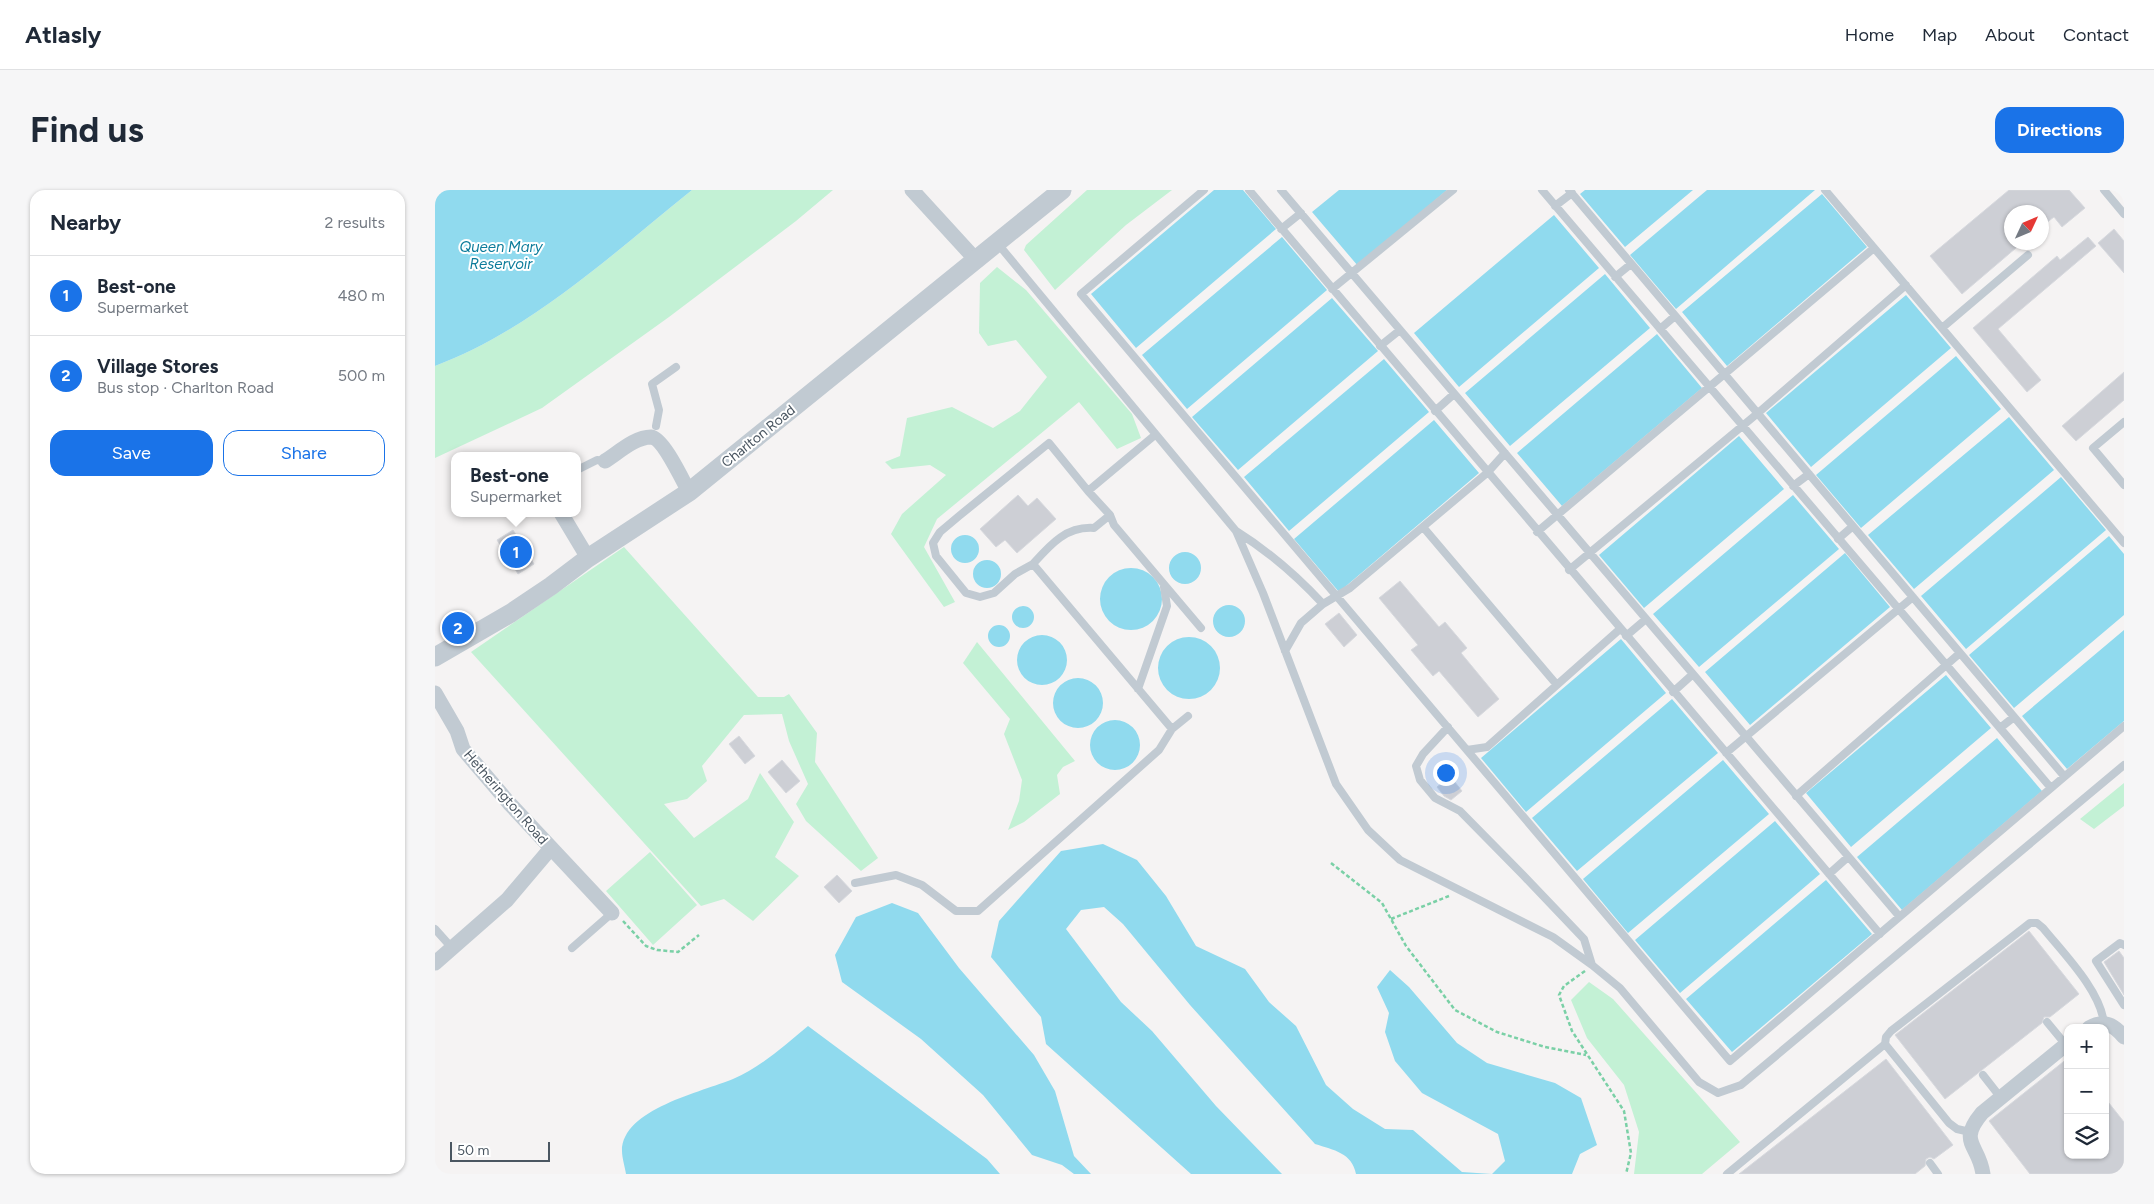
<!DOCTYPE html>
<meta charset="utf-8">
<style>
body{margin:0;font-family:Figtree,sans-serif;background:#f6f6f7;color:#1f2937}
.controls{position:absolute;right:15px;bottom:15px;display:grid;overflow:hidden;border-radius:10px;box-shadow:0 1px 4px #0004}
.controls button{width:45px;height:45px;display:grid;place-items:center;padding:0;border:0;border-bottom:1px solid #e0e1e3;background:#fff;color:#1f2937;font:25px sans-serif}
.compass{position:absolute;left:1569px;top:15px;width:45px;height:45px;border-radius:50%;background:#fff;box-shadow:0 1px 4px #0004;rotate:46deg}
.scale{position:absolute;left:15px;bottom:12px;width:100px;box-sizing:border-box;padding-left:5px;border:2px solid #4a5661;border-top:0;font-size:14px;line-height:18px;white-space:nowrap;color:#4a5661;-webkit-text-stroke:4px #fff;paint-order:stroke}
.you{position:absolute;left:1010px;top:582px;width:18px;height:18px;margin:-12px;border:4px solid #fff;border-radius:50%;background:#1a73e8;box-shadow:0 0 0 8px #1a73e833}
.badge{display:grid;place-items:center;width:32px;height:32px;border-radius:50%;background:#1a73e8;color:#fff;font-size:16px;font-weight:700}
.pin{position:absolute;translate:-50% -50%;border:2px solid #fff;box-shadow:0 1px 5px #0006}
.popup{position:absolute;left:16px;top:262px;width:130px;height:65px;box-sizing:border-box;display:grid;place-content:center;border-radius:10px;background:#fff;filter:drop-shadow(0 1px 4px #0005);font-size:16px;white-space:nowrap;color:#747a83}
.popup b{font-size:19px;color:#1f2937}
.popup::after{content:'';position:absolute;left:50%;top:100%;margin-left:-10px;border:10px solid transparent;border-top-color:#fff}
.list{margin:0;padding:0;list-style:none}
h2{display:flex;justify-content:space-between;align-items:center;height:65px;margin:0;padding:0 20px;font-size:21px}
h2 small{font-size:16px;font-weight:400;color:#747a83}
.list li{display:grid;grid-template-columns:32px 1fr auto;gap:15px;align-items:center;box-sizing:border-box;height:80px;padding:0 20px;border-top:1px solid #e0e1e3}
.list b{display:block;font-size:19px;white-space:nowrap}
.list p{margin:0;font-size:16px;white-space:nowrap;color:#747a83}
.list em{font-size:16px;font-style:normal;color:#747a83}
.actions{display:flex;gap:10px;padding:15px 20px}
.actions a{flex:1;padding:11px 0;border:1px solid #1a73e8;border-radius:15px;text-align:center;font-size:18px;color:#1a73e8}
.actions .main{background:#1a73e8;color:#fff}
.icon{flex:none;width:28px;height:28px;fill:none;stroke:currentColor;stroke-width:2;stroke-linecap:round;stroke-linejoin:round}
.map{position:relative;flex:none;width:1689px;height:984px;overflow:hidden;border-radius:15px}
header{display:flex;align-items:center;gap:30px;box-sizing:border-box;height:70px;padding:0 25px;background:#fff;border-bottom:1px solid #e0e1e3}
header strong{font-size:24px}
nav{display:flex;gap:28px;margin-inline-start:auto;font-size:18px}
.intro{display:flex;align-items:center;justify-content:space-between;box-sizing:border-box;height:120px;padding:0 30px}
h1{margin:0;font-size:35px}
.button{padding:12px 22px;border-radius:15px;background:#1a73e8;color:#fff;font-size:18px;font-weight:700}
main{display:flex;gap:30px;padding:0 30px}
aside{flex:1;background:#fff;border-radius:15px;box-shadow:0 1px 4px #0004}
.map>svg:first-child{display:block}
.green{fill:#c3f1d5}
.water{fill:#90daee}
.building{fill:#cdcfd5;stroke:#d7d9de}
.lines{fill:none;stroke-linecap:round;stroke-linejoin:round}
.path{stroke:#7ad0a6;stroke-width:2.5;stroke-dasharray:4 2.5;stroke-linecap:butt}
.service{stroke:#c1cad2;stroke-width:8}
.minor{stroke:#c1cad2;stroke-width:15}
.tertiary{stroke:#c1cad2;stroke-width:19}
.labels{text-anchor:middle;stroke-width:4;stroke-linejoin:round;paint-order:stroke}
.street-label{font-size:14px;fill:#4a5661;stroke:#fff}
.water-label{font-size:15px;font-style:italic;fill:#0c7c9b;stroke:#fff}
</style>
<header>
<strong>Atlasly</strong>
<nav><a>Home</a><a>Map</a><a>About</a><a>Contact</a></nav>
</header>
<div class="intro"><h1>Find us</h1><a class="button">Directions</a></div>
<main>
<aside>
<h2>Nearby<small>2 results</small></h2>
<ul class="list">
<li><span class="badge">1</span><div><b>Best-one</b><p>Supermarket</p></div><em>480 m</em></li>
<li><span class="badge">2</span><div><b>Village Stores</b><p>Bus stop · Charlton Road</p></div><em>500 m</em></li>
</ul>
<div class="actions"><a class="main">Save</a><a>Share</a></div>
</aside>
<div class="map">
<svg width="1689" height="984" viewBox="0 0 1689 984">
<rect width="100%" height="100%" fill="#f5f3f3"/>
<path class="green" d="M257,0H398L361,31L234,127L107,218L0,268V176C98,139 177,64 257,0Z
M652,0H737L691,35L620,100L589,60L591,55Z
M562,77L591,100L697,224L706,248L682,259L644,212L502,329L489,357L520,412L509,417L456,344L467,324L511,285L495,275L457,279L450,272L465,266L472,228L517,217L558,238L585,221L612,187L581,150L553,156L544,143L545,93Z
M189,357L323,507H349L354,504L382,543L380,572L443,668L426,681L371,631L361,614L373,594L354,551L347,524L309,525L267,576L272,591L252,609L229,614L259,648L313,609L325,583L359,632L340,667L364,686L318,731L289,709L266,716L36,462Z
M542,452L640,571L628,577L622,585L625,604L589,632L573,640L584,611L587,590L569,544L575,529L528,473Z
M1689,593V616L1659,639L1645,629Z
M215,662L262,715L218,755L171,701Z
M1154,792L1178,809L1305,952L1267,984H1199L1204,942L1189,895L1152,848L1136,810Z"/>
<path class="water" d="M0,0H257C177,64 98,139 0,176Z
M779,0H808L841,39L701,158L656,104Z
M904,0H1012L923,76L877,22Z
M1150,0H1258L1190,57L1145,4Z
M1272,0H1380L1241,119L1195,65Z
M1387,4L1432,57L1292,176L1247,122Z
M1119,25L1164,78L1024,197L979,143Z
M847,47L892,100L752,219L707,165Z
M1170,84L1215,138L1075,256L1030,203Z
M1471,105L1516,158L1376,277L1331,223Z
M897,108L943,161L803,280L757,227Z
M1222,144L1267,198L1127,316L1082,263Z
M1521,166L1566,219L1426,338L1381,285Z
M949,169L994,222L854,341L809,287Z
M1574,227L1619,280L1479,399L1433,345Z
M999,230L1044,283L904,402L859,349Z
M1304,246L1349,299L1209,418L1164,365Z
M1626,287L1671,340L1531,459L1486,406Z
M1358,305L1404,359L1264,477L1218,424Z
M516 359a14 14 0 1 1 28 0a14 14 0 1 1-28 0Z
M1674,346L1689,364V425L1579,518L1534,465Z
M734 378a16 16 0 1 1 32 0a16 16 0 1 1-32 0Z
M1410,363L1455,417L1315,535L1270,482Z
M538 384a14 14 0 1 1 28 0a14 14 0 1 1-28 0Z
M665 409a31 31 0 1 1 62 0a31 31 0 1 1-62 0Z
M778 431a16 16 0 1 1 32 0a16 16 0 1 1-32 0Z
M577 427a11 11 0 1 1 22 0a11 11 0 1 1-22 0Z
M553 446a11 11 0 1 1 22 0a11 11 0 1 1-22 0Z
M1689,440V531L1632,579L1587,526Z
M582 470a25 25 0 1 1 50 0a25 25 0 1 1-50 0Z
M723 478a31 31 0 1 1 62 0a31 31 0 1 1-62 0Z
M1186,449L1231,503L1091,622L1046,568Z
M1511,485L1556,538L1416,657L1371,603Z
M618 513a25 25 0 1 1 50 0a25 25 0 1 1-50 0Z
M1237,509L1283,563L1142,681L1097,628Z
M655 555a25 25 0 1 1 50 0a25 25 0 1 1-50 0Z
M1562,548L1607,601L1467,720L1422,667Z
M1288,570L1334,624L1193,743L1148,689Z
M1340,631L1385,684L1245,803L1200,750Z
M668,654L702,670L731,706L761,756L810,779L834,812L861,836L891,895L918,919L950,939L978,940L1027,982L1057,984L1070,971L1063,944L987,903L960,871L950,842L954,823L942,797L955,780L974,797L1022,853L1052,873L1120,893L1146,908L1162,955L1145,964L1137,984H921C917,963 899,960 880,954L755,815L688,734L669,717L646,720L631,739L686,812L717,841L781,916L847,984H756L611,854L606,827L556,767L564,731L626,661Z
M1391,690L1437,744L1297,862L1251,809Z
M457,713L483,723L524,778L599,865L620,901L639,966L656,984H639L627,975L597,965L548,905L486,849L407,792L400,765L421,727Z
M373,836L552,969L565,984H191C190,977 187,968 187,961C187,919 267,902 298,889C326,877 350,855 373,836Z"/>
<path class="building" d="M1574,0H1634L1650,18L1627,37L1619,27L1606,37V22H1576V52H1588L1527,104L1495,66Z
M1679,39L1689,51V83L1663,53Z
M1653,47L1661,56L1563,139L1606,190L1592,202L1538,138L1622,66L1625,70Z
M1689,182V210L1641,251L1627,236Z
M583,305L593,316L602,308L621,329L582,363L570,350L561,357L545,339Z
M78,340L99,374L83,384L62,350Z
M965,391L1004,437L1010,432L1032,458L1026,463L1064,509L1043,527L1004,481L998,486L976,460L983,455L944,408Z
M904,423L922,445L909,457L890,434Z
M304,546L320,566L310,574L294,554Z
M347,570L365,591L351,603L333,582Z
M1015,586L1027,601L1016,610L1009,606L1002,597Z
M402,685L417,701L404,713L389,697Z
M1594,741L1644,804L1615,827H1609L1607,833L1510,909L1460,845Z
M1684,761L1689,768V805L1669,772Z
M1633,868V965H1670V908L1689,932V984H1595L1554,931Z
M1451,869L1518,955L1499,969L1495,967L1491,969L1490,976L1480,984H1304Z"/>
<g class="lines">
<path class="path" d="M896,673L947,713L971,756L1020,820L1062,842L1110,857L1151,865
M956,729L1014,706
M188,731L211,756L222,760L243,762L264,745
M1150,781L1129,796L1124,805L1137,841L1189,921L1196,963L1191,984"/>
<path class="service" d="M769,0L646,104L1295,871L1689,536
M814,0L1445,744
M846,0L1464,726
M1107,0L1616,598
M1134,0L1629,586
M1390,0L1689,353
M1669,0L1689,24
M1120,16L1137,3
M846,39L866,23
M563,54L801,341L828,403L901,594L933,640L965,670L1118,747L1157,775L1185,798L1264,892L1283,903L1306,895L1689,575
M1180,87L1196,74
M897,99L1018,0
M1507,138L1593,65
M1225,139L1240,126
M945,156L965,140
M1000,221L1019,204
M1689,232L1658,258L1689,295
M221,236L224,220L217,194L241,177
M142,280L162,270L170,271
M1358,296L1374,284
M675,325L679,335L766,438
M988,337L1122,495
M801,341C833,361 862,386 888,414
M1102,342L1439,58
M1403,349L1418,336
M598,374L580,384L559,403L545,407L531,403L501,366L498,353L505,342L524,326L614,253L653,301L720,245
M1134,380L1323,223L1471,95
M1191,446L1211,429
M850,461L866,433L888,414L915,398L1052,283L1070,263
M703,499L732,416L729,397
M1238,502L1258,484
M1013,537L988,564L981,576L985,590L1000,608L1025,621L1088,685L1149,749L1157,775
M1565,538L1579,527
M737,539L753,526
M1032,560L1052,557L1185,439
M1291,563L1478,407
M1361,606L1525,463
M1394,684L1413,667
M420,693L461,685L487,695L521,721H543L724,560L737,539L598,374C615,355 631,336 659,338L675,325L653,301
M0,739L17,758
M1689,755L1685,753L1661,771L1689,815
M137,758L177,723
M1612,832L1631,855
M1450,854L1451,847L1456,841L1595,733H1602L1608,738C1629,764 1665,800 1669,833
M1548,885L1566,908
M1495,973L1503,984
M1292,984L1450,854L1514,933L1522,939L1535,942"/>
<path class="minor" d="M477,0L542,71
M170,271C183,263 200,247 216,247C228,248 248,291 254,302
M126,323L153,368
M0,503L22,541L28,559L74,613L177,723
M0,773L72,710L116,658
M1654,838C1669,829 1679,835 1689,847
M1548,984C1544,954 1522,953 1547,923L1633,853"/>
<path class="tertiary" d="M0,467L76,423L116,396L153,368L254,302L627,0"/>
</g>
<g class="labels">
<g class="street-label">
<text transform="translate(323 246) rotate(-39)" y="5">Charlton Road</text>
<text transform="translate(71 607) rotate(49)" y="5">Hetherington Road</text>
</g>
<g class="water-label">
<text x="66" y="62">Queen Mary<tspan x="66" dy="17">Reservoir</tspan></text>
</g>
</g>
</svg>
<div class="controls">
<button>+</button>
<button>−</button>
<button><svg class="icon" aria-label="layers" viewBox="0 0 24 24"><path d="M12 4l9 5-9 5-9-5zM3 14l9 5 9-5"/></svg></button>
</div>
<svg class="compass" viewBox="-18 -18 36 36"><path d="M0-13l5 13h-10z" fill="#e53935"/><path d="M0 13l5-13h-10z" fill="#747a83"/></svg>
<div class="scale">50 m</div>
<div class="you"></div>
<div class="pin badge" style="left:81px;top:362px">1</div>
<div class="popup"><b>Best-one</b>Supermarket</div>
<div class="pin badge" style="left:23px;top:438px">2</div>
</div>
</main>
